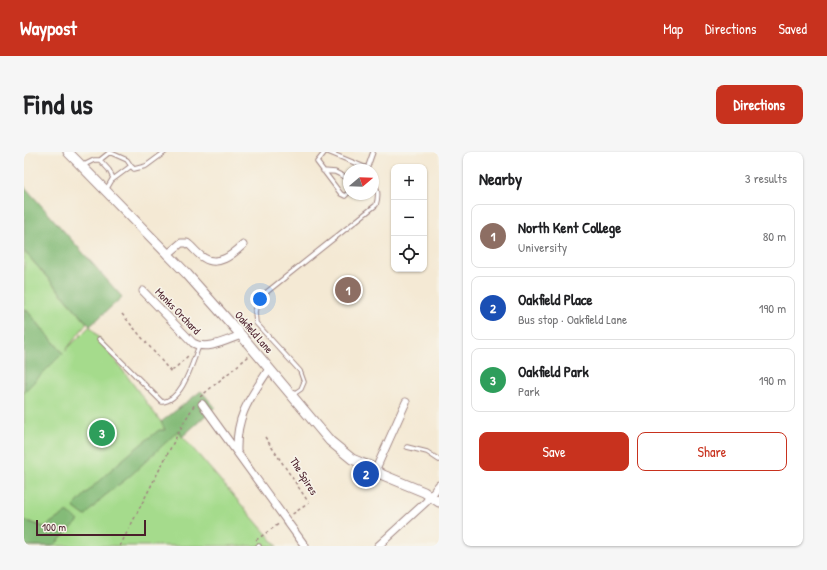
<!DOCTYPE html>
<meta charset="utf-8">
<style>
body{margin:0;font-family:"Patrick Hand",sans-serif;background:#f6f6f6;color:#202124}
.controls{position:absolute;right:12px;top:12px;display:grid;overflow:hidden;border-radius:8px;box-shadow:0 1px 3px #0004}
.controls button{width:36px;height:36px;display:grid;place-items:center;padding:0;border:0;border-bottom:1px solid #e0e0e0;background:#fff;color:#202124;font:20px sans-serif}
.compass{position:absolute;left:319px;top:12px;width:36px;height:36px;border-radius:50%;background:#fff;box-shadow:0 1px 3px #0004;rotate:71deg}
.scale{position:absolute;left:12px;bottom:10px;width:110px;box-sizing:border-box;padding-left:4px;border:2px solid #4a1f2b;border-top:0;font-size:11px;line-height:14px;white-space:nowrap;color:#4a1f2b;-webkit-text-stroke:3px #f7f3e8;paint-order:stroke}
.you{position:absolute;left:236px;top:147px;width:14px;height:14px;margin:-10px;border:3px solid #fff;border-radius:50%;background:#1a73e8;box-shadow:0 0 0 6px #1a73e833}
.badge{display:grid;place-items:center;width:26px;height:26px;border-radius:50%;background:#c8321e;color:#fff;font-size:13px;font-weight:700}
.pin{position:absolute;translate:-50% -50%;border:2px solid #fff;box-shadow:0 1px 4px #0006}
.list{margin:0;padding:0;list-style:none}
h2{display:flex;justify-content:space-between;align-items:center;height:52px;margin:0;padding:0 16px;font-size:17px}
h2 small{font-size:13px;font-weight:400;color:#757577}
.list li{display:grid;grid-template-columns:26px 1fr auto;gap:12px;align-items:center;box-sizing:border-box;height:64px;margin:0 8px 8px;padding:0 8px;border:1px solid #e0e0e0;border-radius:8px}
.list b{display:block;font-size:15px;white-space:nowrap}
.list p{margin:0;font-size:13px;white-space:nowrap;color:#757577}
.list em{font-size:13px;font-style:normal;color:#757577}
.actions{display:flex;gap:8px;padding:12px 16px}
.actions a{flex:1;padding:9px 0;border:1px solid #c8321e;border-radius:8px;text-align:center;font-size:14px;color:#c8321e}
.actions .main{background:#c8321e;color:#fff}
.icon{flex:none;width:22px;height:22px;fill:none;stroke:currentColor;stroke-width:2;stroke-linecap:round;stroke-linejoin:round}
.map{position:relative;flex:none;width:415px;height:394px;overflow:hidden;border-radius:8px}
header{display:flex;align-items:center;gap:24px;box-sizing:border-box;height:56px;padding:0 20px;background:#c8321e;color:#fff}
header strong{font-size:19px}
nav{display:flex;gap:22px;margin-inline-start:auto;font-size:14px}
.intro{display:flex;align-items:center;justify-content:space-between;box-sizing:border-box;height:96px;padding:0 24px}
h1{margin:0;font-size:28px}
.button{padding:10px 18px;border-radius:8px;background:#c8321e;color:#fff;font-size:14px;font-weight:700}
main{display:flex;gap:24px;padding:0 24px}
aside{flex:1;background:#fff;border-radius:8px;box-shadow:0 1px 3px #0004}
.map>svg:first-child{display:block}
.green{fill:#a5db8c;stroke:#787d5c}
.forest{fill:#84bb78;stroke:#676d52}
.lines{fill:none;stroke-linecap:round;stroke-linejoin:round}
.service-casing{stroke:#9f8480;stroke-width:5.5}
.minor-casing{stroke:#9f8480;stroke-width:9}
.tertiary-casing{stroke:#9f8480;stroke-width:11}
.path{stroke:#9f8480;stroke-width:1.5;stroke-dasharray:3 3;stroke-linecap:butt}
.service{stroke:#fff;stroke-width:3.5}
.minor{stroke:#fff;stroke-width:7}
.tertiary{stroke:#fff;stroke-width:9}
.labels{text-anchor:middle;stroke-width:3.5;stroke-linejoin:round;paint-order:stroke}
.street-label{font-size:11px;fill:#4a1f2b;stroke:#f7f3e8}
</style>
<header>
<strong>Waypost</strong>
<nav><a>Map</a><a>Directions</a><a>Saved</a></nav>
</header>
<div class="intro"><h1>Find us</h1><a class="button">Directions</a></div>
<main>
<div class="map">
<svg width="415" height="394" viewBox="0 0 415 394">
<rect width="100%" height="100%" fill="#f7f3e8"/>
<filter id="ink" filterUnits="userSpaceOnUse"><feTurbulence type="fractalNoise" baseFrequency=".025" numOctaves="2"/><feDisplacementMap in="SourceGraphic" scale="8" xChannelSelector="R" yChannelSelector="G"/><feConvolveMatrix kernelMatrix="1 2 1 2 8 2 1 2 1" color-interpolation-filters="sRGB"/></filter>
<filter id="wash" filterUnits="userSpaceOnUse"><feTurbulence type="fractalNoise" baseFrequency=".012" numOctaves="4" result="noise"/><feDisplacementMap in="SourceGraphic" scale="16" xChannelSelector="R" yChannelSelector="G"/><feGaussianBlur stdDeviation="0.9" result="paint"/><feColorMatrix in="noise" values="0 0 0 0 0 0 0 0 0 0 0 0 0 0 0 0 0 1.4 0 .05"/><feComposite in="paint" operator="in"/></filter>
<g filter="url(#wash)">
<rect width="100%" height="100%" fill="#f4e9d4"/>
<path class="green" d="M0,99L63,171L42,198L66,174L137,270L151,273L159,285L253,394H5L20,375L0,368V240L39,201L0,155Z"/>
<path class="forest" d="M0,34L98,145L66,174L0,99Z
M0,155L39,201L0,240Z
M177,239L191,255L158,285L155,278L106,324L78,346L61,364L49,355C76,326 104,302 135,278H141L137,270Z
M43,360L55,369L29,394H0V368L20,375Z"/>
</g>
<g filter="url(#ink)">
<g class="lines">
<defs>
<path id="service" d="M85,0L103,8L107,14
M301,0L293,10L317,42L321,44L325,40
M304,0L343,16
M76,8L86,0
M58,14L70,8H76L85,18L89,26L82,38
M343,17L349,0
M299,19L311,20L325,27
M88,28L107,14L110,17L122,14L141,0
M75,187L138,250C159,248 168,211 175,194
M268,243L277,237L280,230L276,219L232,171L231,160L234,147L352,53C355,43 354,37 349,28
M383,295L403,300L415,308
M234,394H235"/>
<path id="minor" d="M143,103L157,91H163C169,95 173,102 180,106C194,115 208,103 219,93
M119,139L169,191C183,199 203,188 217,183
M178,252L281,394
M213,299C212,263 226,246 245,217
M351,319L382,250
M354,394L402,350L415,333"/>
<path id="tertiary" d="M44,0L163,122L217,183L306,289L328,307L345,314L359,323L400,340L415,350"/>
</defs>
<use href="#service" class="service-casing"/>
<use href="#minor" class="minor-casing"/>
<use href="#tertiary" class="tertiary-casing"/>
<path class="path" d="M98,162L147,220L166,202
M176,245L225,204
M241,285L285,351L267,363
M232,388L256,371
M96,394L160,270L171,252"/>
<use href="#service" class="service"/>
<use href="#minor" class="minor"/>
<use href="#tertiary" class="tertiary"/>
</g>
</g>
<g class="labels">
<g class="street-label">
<text transform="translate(154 159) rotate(46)" y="4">Monks Orchard</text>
<text transform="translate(230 180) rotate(49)" y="4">Oakfield Lane</text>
<text transform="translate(280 324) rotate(58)" y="4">The Spires</text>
</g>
</g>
</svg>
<div class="controls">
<button>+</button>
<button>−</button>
<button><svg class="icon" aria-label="locate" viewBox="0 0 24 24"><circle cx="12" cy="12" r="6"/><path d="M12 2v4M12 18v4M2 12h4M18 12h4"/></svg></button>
</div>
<svg class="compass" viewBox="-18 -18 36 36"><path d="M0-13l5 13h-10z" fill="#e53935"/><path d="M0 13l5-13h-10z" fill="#757577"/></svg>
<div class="scale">100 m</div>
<div class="you"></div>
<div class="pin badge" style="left:324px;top:138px;background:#8d6e63">1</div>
<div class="pin badge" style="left:342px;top:322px;background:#1a4fb4">2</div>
<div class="pin badge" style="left:78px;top:281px;background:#2e9e5b">3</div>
</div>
<aside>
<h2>Nearby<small>3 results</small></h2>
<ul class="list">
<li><span class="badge" style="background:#8d6e63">1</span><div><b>North Kent College</b><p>University</p></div><em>80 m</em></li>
<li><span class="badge" style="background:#1a4fb4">2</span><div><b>Oakfield Place</b><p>Bus stop · Oakfield Lane</p></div><em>190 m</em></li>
<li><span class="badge" style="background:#2e9e5b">3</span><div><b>Oakfield Park</b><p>Park</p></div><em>190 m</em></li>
</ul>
<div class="actions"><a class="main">Save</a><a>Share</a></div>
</aside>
</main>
